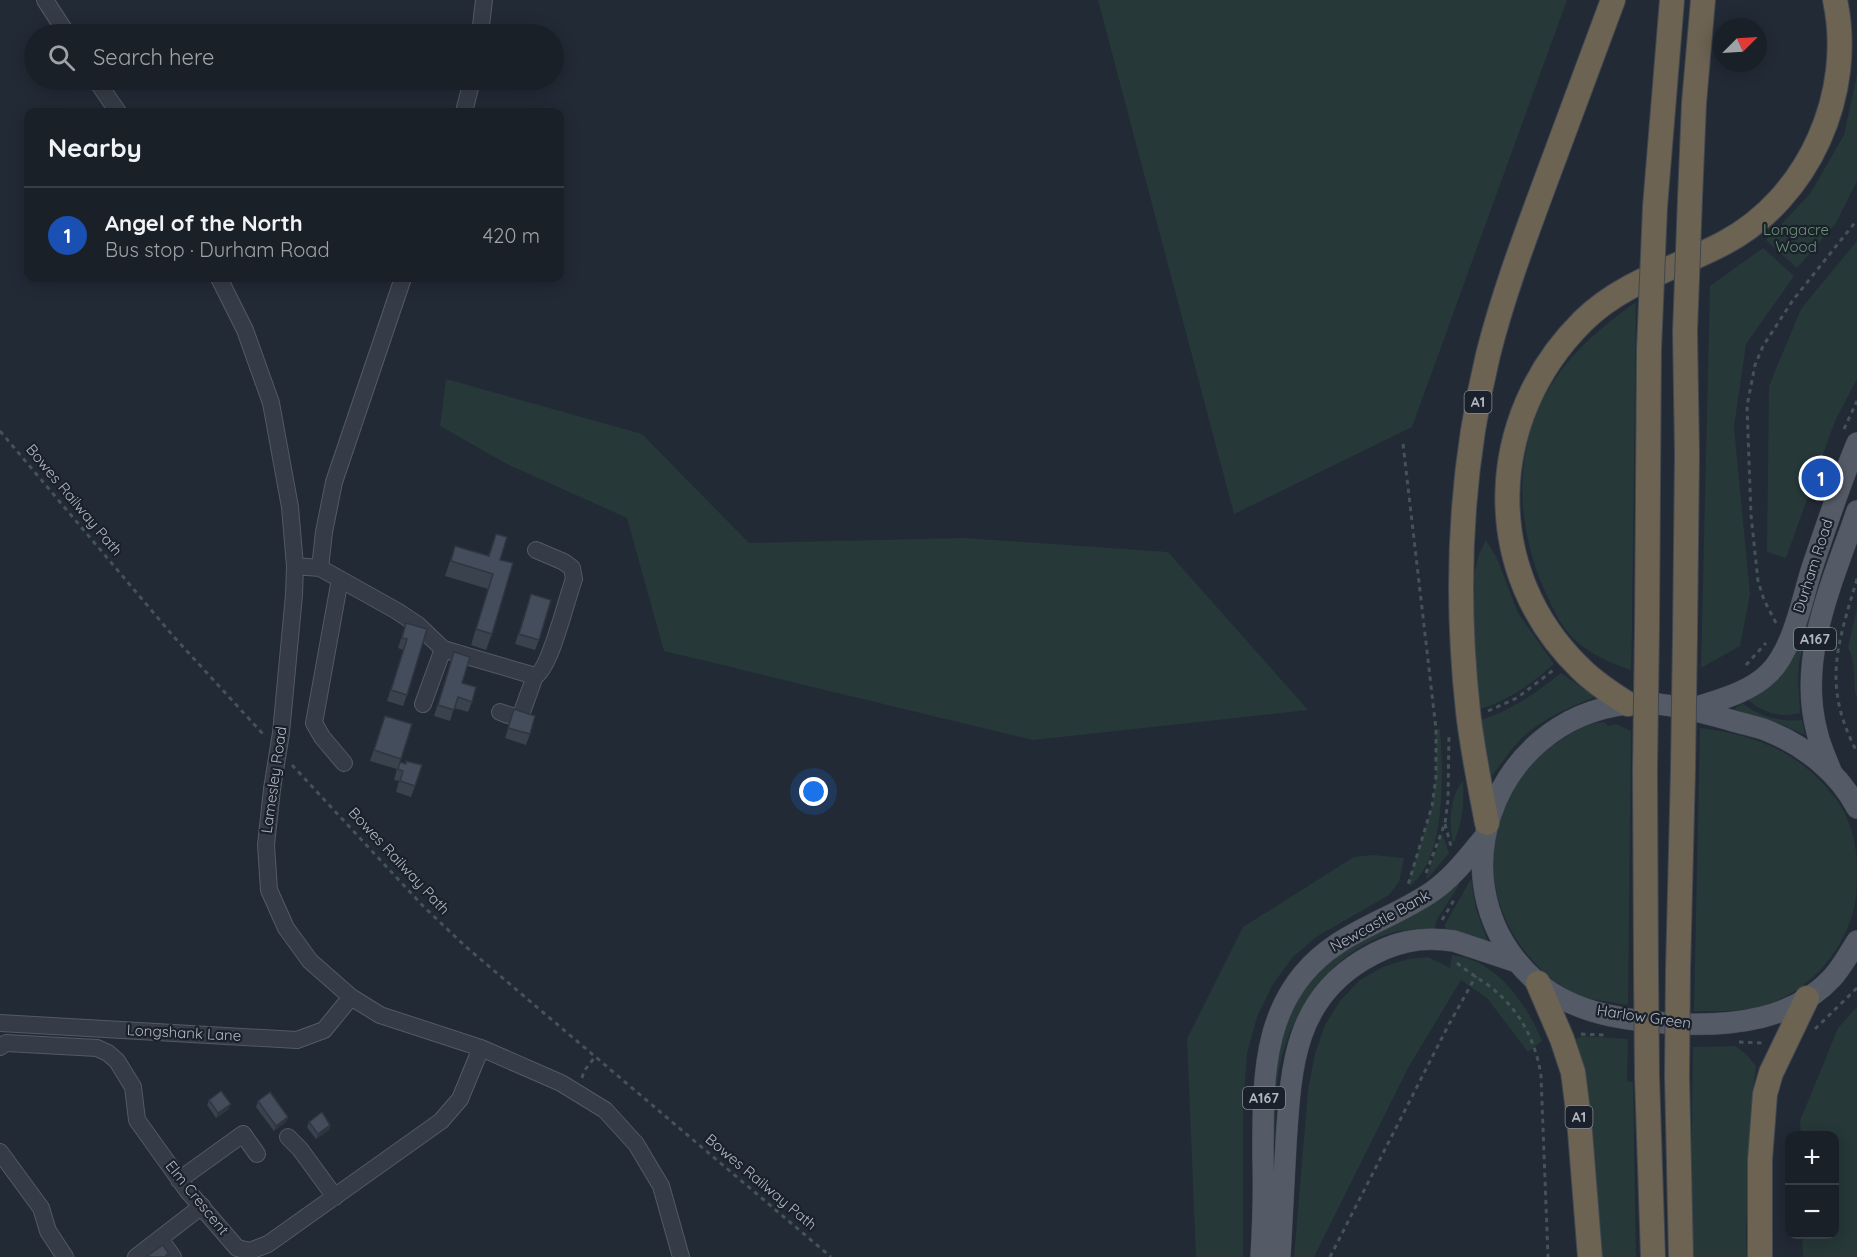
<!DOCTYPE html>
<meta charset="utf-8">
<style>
body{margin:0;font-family:Quicksand,sans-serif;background:#232830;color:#f1f3f6}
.controls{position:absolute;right:18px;bottom:18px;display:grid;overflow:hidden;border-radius:12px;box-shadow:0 3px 15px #0003}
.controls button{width:54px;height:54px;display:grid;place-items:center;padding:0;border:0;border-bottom:2px solid #383e45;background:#1a2028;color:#f1f3f6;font:30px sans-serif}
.compass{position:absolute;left:1713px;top:18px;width:54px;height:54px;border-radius:50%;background:#1a2028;box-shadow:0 3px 15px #0003;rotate:66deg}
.you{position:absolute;left:814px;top:792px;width:21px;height:21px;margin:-15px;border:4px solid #fff;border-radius:50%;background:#1a73e8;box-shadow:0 0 0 9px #1a73e833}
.badge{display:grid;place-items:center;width:39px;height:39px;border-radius:50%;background:#db2777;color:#fff;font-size:20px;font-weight:700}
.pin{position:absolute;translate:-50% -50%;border:3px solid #fff;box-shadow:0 2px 6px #0006}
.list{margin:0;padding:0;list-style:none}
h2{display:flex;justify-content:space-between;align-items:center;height:78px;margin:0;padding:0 24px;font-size:26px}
h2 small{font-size:20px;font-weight:400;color:#9fa3a8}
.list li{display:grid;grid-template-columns:39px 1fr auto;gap:18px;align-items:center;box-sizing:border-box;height:96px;padding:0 24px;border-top:2px solid #383e45}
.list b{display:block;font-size:22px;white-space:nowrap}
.list p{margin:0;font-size:20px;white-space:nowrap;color:#9fa3a8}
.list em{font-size:20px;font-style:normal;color:#9fa3a8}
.icon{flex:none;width:33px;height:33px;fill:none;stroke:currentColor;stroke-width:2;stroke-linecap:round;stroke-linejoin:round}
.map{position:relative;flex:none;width:1857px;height:1257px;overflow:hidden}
.search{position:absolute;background:#1a2028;box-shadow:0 3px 15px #0003;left:24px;top:24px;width:540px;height:66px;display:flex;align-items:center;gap:15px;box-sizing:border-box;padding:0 21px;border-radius:33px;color:#9fa3a8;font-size:22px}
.panel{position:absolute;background:#1a2028;box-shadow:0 3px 15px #0003;left:24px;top:108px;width:540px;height:174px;border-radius:12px}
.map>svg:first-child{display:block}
.green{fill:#273839}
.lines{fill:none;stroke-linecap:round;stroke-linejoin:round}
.minor-casing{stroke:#535a64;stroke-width:18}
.major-casing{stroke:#3f4550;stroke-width:22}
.highway-casing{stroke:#404751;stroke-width:26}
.path{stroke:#445357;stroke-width:3;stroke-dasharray:4.5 4.5;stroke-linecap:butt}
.minor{stroke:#363c47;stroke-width:16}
.major{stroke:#545b67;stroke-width:21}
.highway{stroke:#6c6353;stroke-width:24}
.minor-bridge-casing{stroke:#535a64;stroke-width:18;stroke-linecap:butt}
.highway-bridge-casing{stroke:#404751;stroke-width:26;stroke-linecap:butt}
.minor-bridge{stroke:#363c47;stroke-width:16}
.highway-bridge{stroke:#6c6353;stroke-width:24}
.wall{fill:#3a424e}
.shaded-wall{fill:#303640}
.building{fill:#444d5b;stroke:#303640;stroke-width:1.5}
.labels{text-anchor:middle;stroke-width:4.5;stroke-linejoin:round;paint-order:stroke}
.shield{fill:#1b212b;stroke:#838a95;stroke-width:1.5}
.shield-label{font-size:14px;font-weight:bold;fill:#b0b7c3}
.park-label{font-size:15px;fill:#6a9275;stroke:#1b212b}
.street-label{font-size:15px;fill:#b0b7c3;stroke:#1b212b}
</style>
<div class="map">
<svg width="1857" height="1257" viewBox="0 0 1857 1257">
<rect width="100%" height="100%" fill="#222a36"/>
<path class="green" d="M1098,0H1567L1412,427L1234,514Z
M1857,75V181L1836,223L1797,268L1766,240L1810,194L1844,135Z
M1857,241V379L1835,421L1786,558L1767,552L1769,386L1801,309Z
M1763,248L1794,276L1746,344L1734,427L1750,594L1740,646L1701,668L1710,286Z
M1636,302L1632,625L1631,670C1611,663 1591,655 1575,640C1563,629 1555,613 1548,598C1521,541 1512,473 1537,413C1556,365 1595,331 1636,302Z
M446,379L642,434L749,543L964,538L1168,552L1308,710L1033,740L664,651L627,518L507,464L440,426Z
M1486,540L1497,558L1518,613L1554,664C1531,684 1509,700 1480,709L1475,674L1473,580L1479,554Z
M1810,603L1813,604V608L1799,663L1798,679L1800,713C1780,718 1764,713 1748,700L1756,695Z
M1857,608V699C1852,682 1857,663 1848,648Z
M1561,673L1593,695V698C1567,708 1539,720 1520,740C1509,751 1501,765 1491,777L1488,775L1481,720C1512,710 1536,693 1561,673Z
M1743,704C1761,717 1780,722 1802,720L1805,735L1779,723L1735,710L1736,707Z
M1604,722L1608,726L1616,724L1631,731L1628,1005C1613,1002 1594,1001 1579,995C1563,989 1546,976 1535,963C1474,900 1479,794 1555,744C1570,734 1586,723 1604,722Z
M1700,728C1756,735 1801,752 1836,799C1850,817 1857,845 1857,867C1857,881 1857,895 1854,908C1843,954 1807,993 1762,1006C1739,1012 1717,1011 1694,1011Z
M1436,729H1440C1443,771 1447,857 1410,886L1409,881L1432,806L1436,777Z
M1463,781C1464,804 1463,823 1453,844C1449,824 1449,797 1463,781Z
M1442,833L1449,853L1428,878H1426Z
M1373,855L1404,858L1399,882L1389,895L1316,937L1292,958L1273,984L1257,1017L1247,1053L1243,1105V1257H1196L1187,1039L1243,927L1354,857Z
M1471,879L1476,909L1488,942L1460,932L1445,930V924Z
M1458,881L1459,885L1436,921L1435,929C1423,930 1407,929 1394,932C1328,952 1285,1016 1277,1083C1275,1102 1276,1123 1275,1142L1271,1141L1274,1071L1282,1032L1294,1001L1325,962Z
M1452,955C1497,960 1526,1003 1542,1041L1528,1052L1487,998L1461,980L1408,1068L1314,1257H1294L1308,1090L1315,1054L1325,1025L1340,1001L1360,980L1383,967L1408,959L1428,957L1450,968Z
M1857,1007V1257H1803L1802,1235L1834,1234V1136L1801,1135L1800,1121L1838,1028Z
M1582,1036L1628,1039L1627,1081L1633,1082L1636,1257H1601L1580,1056L1576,1039Z
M1735,1046L1746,1054L1756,1066L1751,1108L1746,1235L1747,1257H1693L1691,1197L1693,1047Z"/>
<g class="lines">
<defs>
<path id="minor" d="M45,0L67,34
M480,34L484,0
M96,80L118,112
M464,112L472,80
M219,278L245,330L271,403L290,507L295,566L294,595L281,733
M295,566L320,568L397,611L418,625L443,649L535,676C550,670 567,597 574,579L572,568L564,562L536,550
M320,568L324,532L334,482L403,278
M340,579L314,723L322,737L344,763
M423,704L443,649
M500,712C509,715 515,719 522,712L535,676
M272,789L266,845L269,890L286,928L310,961L351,997L380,1015L481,1048L561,1083L605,1110L636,1144L661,1186L681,1257
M0,1023L297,1040L324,1030L351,997
M0,1047L6,1043L97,1048L108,1053L117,1061L133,1087L137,1120L187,1190L237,1248L250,1251L268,1244L441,1121L460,1099L481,1048
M288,1137L300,1149L335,1197
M0,1152L41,1208L48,1231L65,1257
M179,1180L243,1134L257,1154
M160,1239L173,1257
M136,1257L202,1206"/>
<path id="major" d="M1691,709C1718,700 1749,693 1769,673C1793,650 1802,599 1812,568C1826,526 1840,484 1857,443
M1831,771C1826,758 1820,746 1817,732C1797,657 1833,581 1857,511
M1857,808C1839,773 1805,746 1768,731C1756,726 1742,724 1730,720C1697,711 1661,700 1627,704C1490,720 1431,890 1537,982C1575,1015 1630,1021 1679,1024C1732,1026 1793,1020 1832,978C1842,967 1849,954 1857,941
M1261,1257C1263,1224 1264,1190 1263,1157C1263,1076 1261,994 1337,944C1367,924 1403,912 1433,891C1453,877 1468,857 1483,839
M1280,1257C1282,1219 1284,1181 1286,1143C1291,1070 1293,1002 1363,960C1393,942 1419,936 1454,941L1517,962"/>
<path id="highway" d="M1690,198L1694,103L1703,0
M1655,207L1672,0
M1647,628L1649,350
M1685,636L1687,454L1685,332
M1628,704C1612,694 1595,683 1581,669C1480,572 1485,418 1583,321C1622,282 1677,268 1724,243C1809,198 1855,93 1835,0
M1645,771L1646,969
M1487,823C1480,786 1472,748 1468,711C1455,593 1460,471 1488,355C1502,299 1522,245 1542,191C1565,128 1589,64 1613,0
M1678,970L1683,770
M1538,983L1562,1039L1573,1072L1579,1119L1590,1257
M1647,1076L1653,1257
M1677,1076L1681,1257
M1760,1257V1160L1765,1094L1771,1073L1807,998"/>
</defs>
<use href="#minor" class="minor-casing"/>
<use href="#major" class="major-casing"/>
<use href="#highway" class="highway-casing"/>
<path class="path" d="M1844,429L1857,401
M0,431L174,637L263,734
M1403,444L1436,729V777L1432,806L1408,885
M1857,579C1837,646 1822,686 1857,752
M1776,623L1764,600L1758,581L1751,515L1747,406L1755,365L1763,346L1793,300L1857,220
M1746,665L1766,643
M1488,711L1517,698L1556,668
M292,765L423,906L465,946L831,1257
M1445,824L1452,850
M1426,873L1445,823L1448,800L1449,733
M1442,920L1454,900
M1457,963C1468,972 1480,979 1492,988C1520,1011 1536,1041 1541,1076L1548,1257
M1815,1029L1857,988
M1581,1034L1604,1035
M1739,1042L1763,1043
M582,1078L584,1071L595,1057
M1330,1257L1448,1026L1476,976"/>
<use href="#minor" class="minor"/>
<use href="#major" class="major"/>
<use href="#highway" class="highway"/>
<defs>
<path id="minor-bridge" d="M272,789L281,733"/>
<path id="highway-bridge" d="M1685,332L1690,198
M1649,350L1655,207
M1683,770L1685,636
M1645,771L1647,628
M1646,969L1647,1076
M1677,1076L1678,970"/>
</defs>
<use href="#minor-bridge" class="minor-bridge-casing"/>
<use href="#highway-bridge" class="highway-bridge-casing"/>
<use href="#minor-bridge" class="minor-bridge"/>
<use href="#highway-bridge" class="highway-bridge"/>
</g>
<path class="wall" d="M496,534L500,560L492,634L486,650L471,645L488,589L445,576L455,546L488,556Z
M531,594L539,640L535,650L515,644Z
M406,623L407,695L403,706L387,701L403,650L398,648Z
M454,652L462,683L472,702L468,712L454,708L450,721L434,716Z
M514,709L530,734L526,745L505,738Z
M385,716L412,724L400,762L415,786L411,797L396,792L399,781L394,780L397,769L370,761Z
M209,1100L229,1109L216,1118L207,1105Z
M258,1101L288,1117L286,1122L274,1131L256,1107Z
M309,1122L330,1125L329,1130L316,1139L307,1127Z"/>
<path class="shaded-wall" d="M231,1104L229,1109L216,1118L218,1113Z
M288,1117L286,1122L274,1131L276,1126Z
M330,1125L329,1130L316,1139L318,1134Z"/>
<path class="building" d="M496,534L507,537L500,560L513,563L492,634L476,629L493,574L451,561L455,546L489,556Z
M531,594L551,600L539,640L519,634Z
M406,623L427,629L407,695L391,690L407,639L402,638Z
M454,652L470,657L462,683L476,687L472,702L458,697L454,710L438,705Z
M514,709L535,716L530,734L508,728Z
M385,716L412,724L401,759L374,750Z
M406,761L422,765L415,786L400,781L403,771L398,769L400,762L406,764Z
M221,1091L231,1104L218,1113L209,1100Z
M270,1092L288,1117L276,1126L258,1101Z
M322,1112L330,1125L318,1134L309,1122Z
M163,1245L169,1254L166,1255L167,1257H148L147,1256Z"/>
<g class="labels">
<g class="shield">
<rect x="1464.5" y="391" width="27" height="22" rx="4.5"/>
<rect x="1794" y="628" width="42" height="22" rx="4.5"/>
<rect x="1243" y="1087" width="42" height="22" rx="4.5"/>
<rect x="1565.5" y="1106" width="27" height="22" rx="4.5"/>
</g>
<g class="shield-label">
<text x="1478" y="407">A1</text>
<text x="1815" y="644">A167</text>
<text x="1264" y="1103">A167</text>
<text x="1579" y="1122">A1</text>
</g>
<g class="park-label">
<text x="1796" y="235">Longacre<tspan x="1796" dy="17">Wood</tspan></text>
</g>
<g class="street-label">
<text transform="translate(74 500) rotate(50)" y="5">Bowes Railway Path</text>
<text transform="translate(1813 566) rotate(-72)" y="5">Durham Road</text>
<text transform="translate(274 780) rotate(-82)" y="5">Lamesley Road</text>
<text transform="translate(399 861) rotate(47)" y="5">Bowes Railway Path</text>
<text transform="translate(1380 921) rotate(-29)" y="5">Newcastle Bank</text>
<text transform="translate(1644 1017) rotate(8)" y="5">Harlow Green</text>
<text transform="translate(184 1033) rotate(3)" y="5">Longshank Lane</text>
<text transform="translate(761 1182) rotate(40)" y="5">Bowes Railway Path</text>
<text transform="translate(197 1198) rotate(51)" y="5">Elm Crescent</text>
</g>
</g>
</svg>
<div class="controls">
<button>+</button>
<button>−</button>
</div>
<svg class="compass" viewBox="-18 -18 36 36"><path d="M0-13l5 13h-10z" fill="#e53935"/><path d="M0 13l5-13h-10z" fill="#9fa3a8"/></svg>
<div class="you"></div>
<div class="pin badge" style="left:1821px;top:478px;background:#1a4fb4">1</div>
<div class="search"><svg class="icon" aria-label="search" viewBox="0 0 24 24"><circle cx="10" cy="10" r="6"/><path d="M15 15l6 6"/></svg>Search here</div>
<section class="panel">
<h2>Nearby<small></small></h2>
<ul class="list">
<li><span class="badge" style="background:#1a4fb4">1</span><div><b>Angel of the North</b><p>Bus stop · Durham Road</p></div><em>420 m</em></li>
</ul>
</section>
</div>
